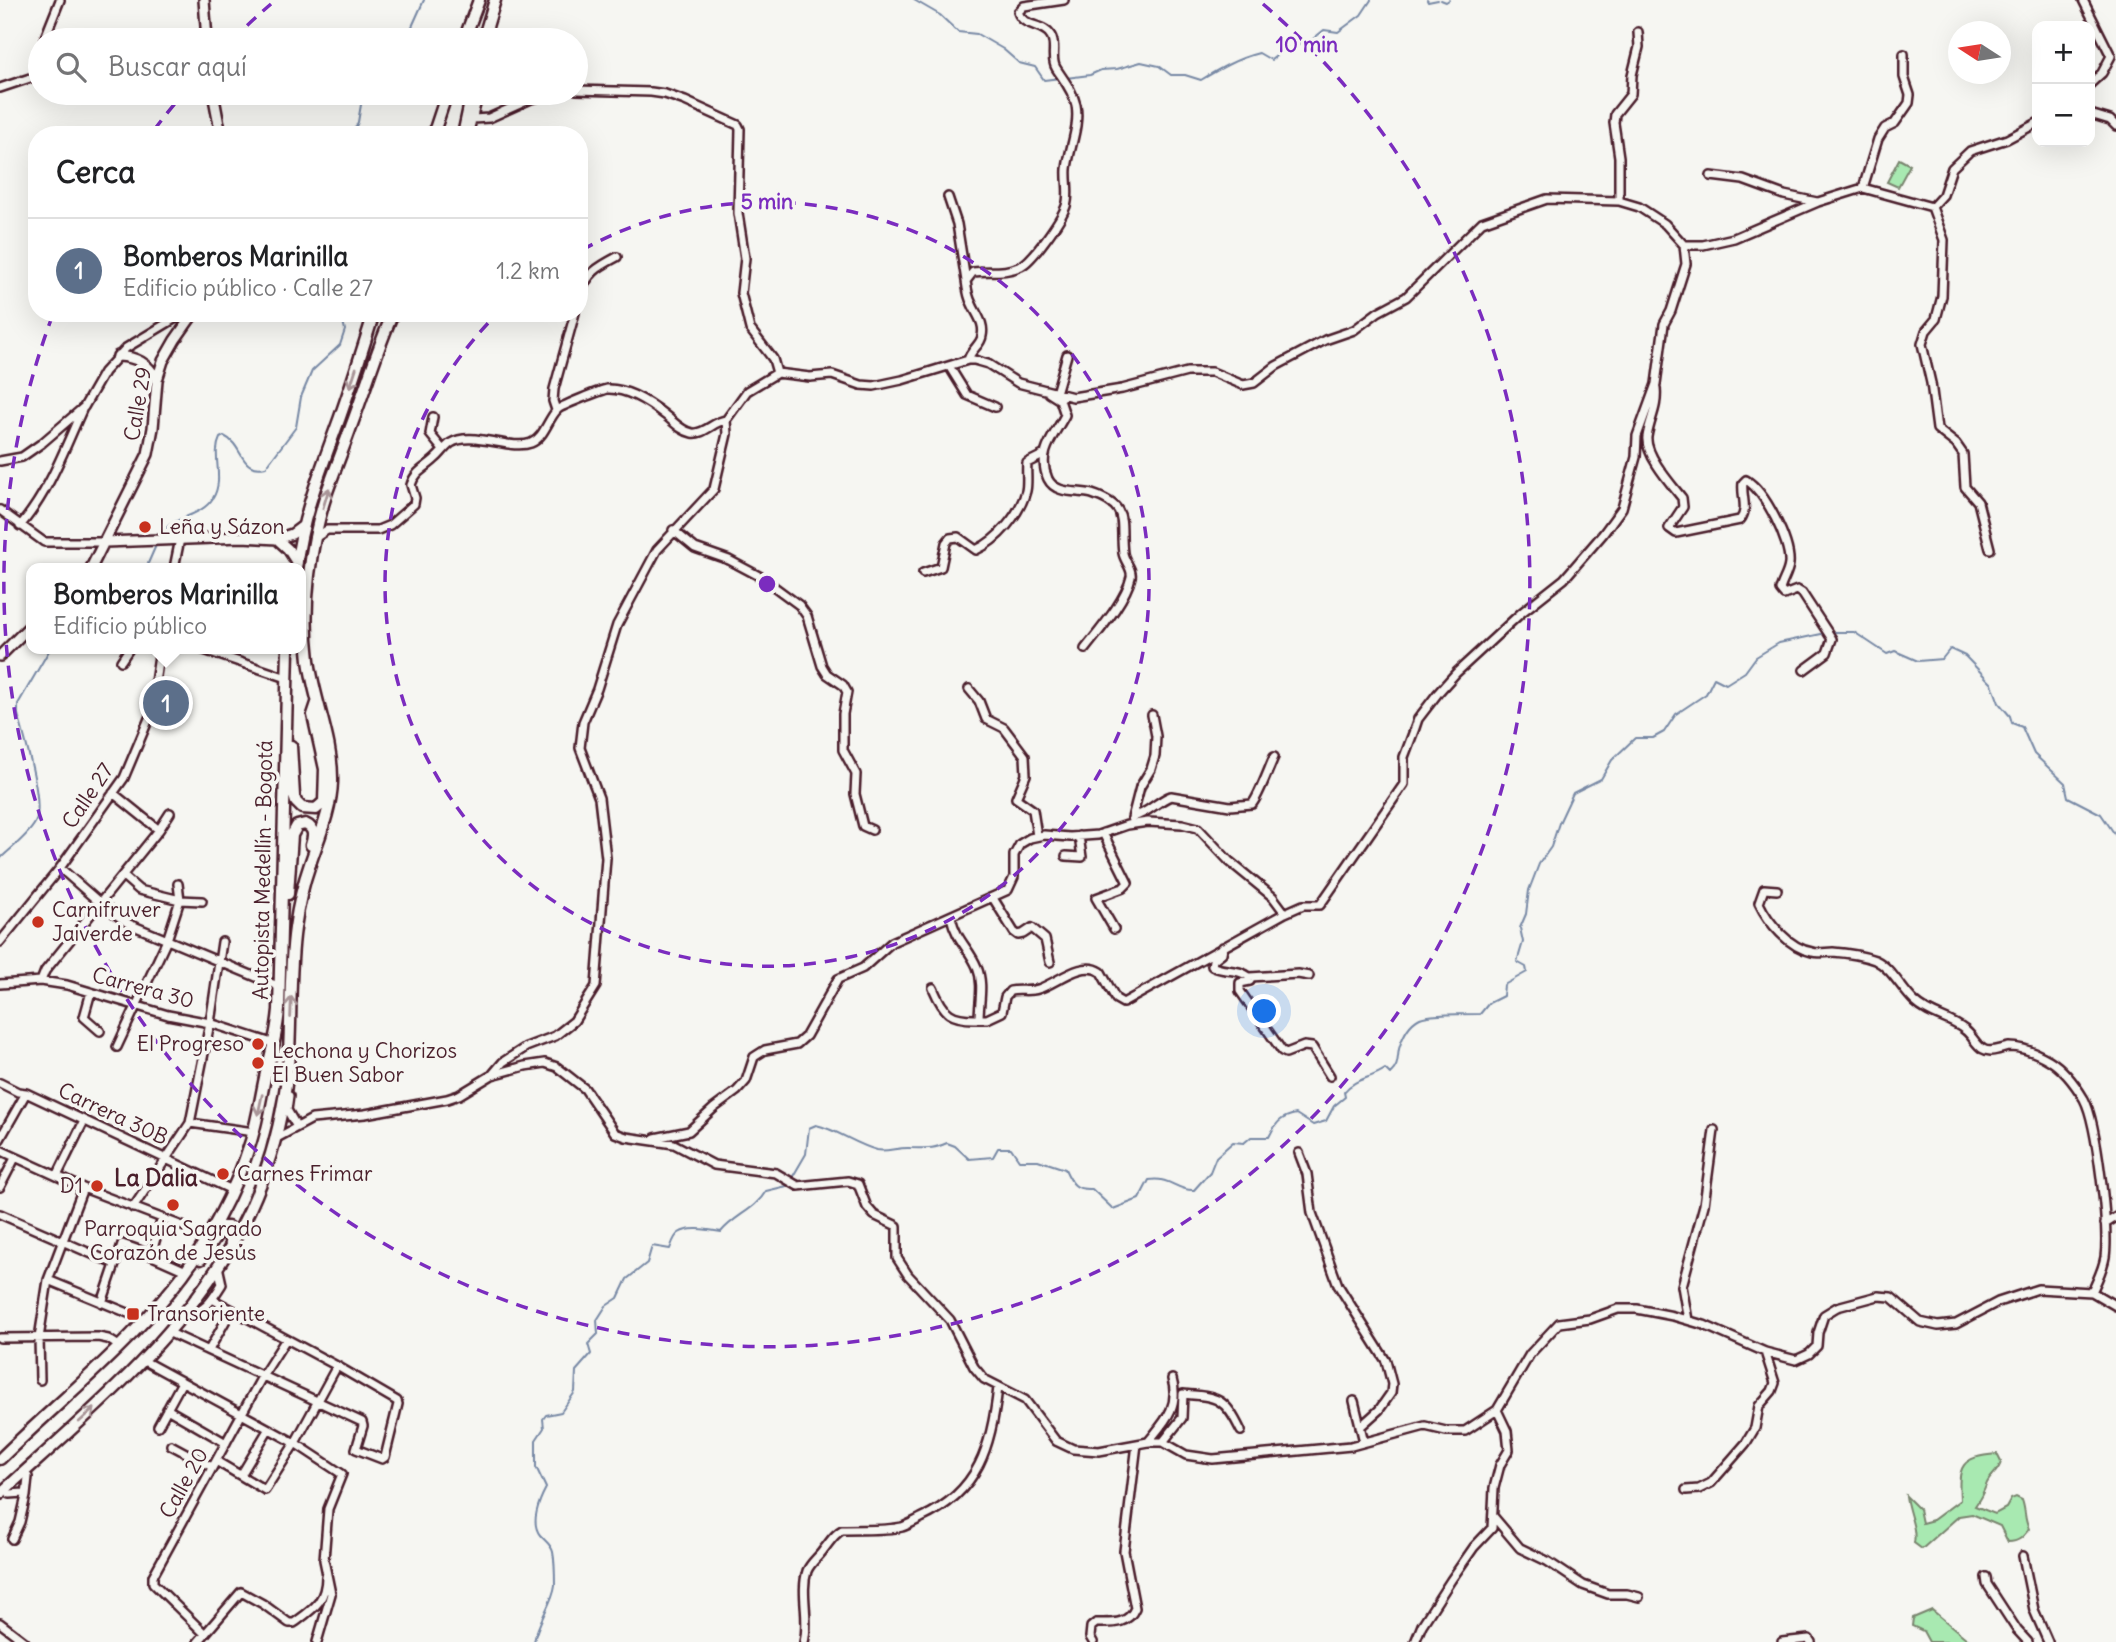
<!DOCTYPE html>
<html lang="es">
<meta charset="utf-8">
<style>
body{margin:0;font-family:Delius,sans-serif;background:#f2f2f2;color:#202124}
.controls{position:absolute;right:21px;top:21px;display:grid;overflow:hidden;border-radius:14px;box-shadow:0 7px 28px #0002}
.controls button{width:63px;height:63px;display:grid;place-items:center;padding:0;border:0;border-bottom:2px solid #e0e0e0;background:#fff;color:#202124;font:35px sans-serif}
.compass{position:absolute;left:1948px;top:21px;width:63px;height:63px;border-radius:50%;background:#fff;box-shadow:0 7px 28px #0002;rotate:282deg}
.you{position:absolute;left:1265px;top:1012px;width:24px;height:24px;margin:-18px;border:5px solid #fff;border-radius:50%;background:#1a73e8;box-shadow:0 0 0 10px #1a73e833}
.badge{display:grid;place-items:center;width:46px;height:46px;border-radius:50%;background:#c8321e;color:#fff;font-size:23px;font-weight:700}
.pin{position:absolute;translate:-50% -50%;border:4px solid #fff;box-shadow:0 2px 7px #0006}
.popup{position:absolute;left:26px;top:563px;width:280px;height:91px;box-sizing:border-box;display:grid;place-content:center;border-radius:14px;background:#fff;filter:drop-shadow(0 2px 5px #0005);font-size:23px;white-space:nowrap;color:#757577}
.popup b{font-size:26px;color:#202124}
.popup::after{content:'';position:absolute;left:50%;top:100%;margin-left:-14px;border:14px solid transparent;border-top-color:#fff}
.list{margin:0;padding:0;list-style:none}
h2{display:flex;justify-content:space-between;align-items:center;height:91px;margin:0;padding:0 28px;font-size:30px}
h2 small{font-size:23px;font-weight:400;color:#757577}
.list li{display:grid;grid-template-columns:46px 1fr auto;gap:21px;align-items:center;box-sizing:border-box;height:105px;padding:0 28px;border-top:2px solid #e0e0e0}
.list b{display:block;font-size:26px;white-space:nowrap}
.list p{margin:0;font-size:23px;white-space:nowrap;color:#757577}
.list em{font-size:23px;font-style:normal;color:#757577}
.icon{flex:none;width:38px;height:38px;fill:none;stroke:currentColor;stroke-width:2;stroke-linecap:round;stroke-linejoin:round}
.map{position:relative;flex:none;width:2116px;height:1642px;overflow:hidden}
.search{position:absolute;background:#fff;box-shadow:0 7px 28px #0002;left:28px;top:28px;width:560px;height:77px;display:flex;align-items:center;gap:18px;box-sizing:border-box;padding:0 24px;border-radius:38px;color:#757577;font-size:26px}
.panel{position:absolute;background:#fff;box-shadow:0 7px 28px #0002;left:28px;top:126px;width:560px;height:196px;border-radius:28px}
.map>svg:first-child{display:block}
.green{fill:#a8e9b1;stroke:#79846e;stroke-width:2}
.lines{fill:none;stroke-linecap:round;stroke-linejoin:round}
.stream{stroke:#7889a5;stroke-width:2}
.minor-casing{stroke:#4a1f2b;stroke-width:12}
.major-casing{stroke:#4a1f2b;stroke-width:14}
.highway-casing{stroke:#4a1f2b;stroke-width:15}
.minor{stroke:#f6f6f2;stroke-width:7}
.major{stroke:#f6f6f2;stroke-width:9}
.highway{stroke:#f6f6f2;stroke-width:10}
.oneway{stroke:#a99598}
.ring{fill:none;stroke:#7b2cbf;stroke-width:3.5;stroke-dasharray:12 9}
.poi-dot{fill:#c8321e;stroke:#f6f6f2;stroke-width:2.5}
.labels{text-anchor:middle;stroke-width:7;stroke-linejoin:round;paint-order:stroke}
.street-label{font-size:21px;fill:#4a1f2b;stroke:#f6f6f2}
.poi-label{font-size:21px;fill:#4a1f2b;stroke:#f6f6f2;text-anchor:start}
.neighbourhood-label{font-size:23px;font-weight:bold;fill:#4a1f2b;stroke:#f6f6f2}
.centre{fill:#7b2cbf;stroke:#f6f6f2;stroke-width:3.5}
.ring-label{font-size:21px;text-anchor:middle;font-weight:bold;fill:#7b2cbf;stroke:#f6f6f2;stroke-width:7;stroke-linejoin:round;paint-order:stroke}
</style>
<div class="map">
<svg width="2116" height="1642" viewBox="0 0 2116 1642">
<rect width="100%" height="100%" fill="#f6f6f2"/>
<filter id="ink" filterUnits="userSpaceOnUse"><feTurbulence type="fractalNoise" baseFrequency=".0143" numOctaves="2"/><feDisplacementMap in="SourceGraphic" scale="14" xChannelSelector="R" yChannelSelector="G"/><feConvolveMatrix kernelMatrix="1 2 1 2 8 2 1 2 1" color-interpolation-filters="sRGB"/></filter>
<g filter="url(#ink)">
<path class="green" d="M1899,159L1910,165L1898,187L1887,182Z
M1997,1454L2001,1462C1999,1471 1991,1475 1987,1483C1984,1491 1980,1499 1975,1506L1995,1514L2006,1508L2011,1499L2016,1497L2022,1500C2026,1511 2024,1519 2029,1529C2023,1537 2019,1542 2008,1542L2000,1526L1972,1514L1959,1516L1922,1549L1914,1543C1917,1528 1908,1513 1906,1496L1919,1509L1922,1523L1933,1520L1960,1500C1958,1466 1960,1457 1997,1454Z
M1932,1610L1967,1639L1973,1642H1929L1923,1631L1912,1626L1913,1618Z"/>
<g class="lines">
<path class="stream" d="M914,0L940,15L958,32L977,34L1003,49L1019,63L1035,67L1044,80L1060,78
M1427,0L1428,2L1438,0
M1441,0L1446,2L1449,0
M406,40L424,0
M1066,78L1090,75L1101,70L1117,69L1141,62L1159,66L1171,75H1185L1201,80C1219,69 1238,58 1259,53L1271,60L1285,49L1313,39L1324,30L1338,32L1361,15L1371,0
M352,135L358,122L363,93
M159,537C170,515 200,519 213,498C225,478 211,456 220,438L224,436C244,445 239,473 266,467L296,427L301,397L312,371L340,345L345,330L341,313
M146,568L157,543
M1832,632H1854L1887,654L1895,651L1918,661L1942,659L1950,649L1965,656L1992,684L1999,703L2010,716L2012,723L2022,727L2034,754L2065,783L2068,797L2101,814L2116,836
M0,859C11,848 27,837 35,823C45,803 24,737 18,714V704L50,649
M792,1178L806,1154L809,1128L816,1125C838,1130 855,1144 877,1150C887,1152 899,1147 910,1148C927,1148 931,1150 947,1143L955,1146L969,1159L993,1157L998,1148H1011L1019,1160H1038L1065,1169C1072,1184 1075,1190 1092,1189L1113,1209L1139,1199L1149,1180C1172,1177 1176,1191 1194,1190L1210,1172L1216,1157L1233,1142L1244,1143L1251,1137H1269C1276,1123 1280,1117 1296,1114L1313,1125L1326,1121L1334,1106L1345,1097L1344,1092C1355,1078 1371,1079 1385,1069L1390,1074C1399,1066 1397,1060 1399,1049C1402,1038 1408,1024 1420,1018C1428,1014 1468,1014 1480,1014L1489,1003L1503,996L1504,985L1527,972L1526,967L1517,962L1523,942L1520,928L1526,914L1529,890L1539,864L1551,847L1559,823L1573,793L1601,779L1612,760L1635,738H1653L1664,732L1676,714L1706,694L1714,678L1726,684L1745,672L1756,657L1779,643L1826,633
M534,1642C537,1622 553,1603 555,1585C555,1576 555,1562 553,1552C551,1544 545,1541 540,1535C530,1523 539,1501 546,1488L536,1467V1440L544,1428L543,1419L546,1415L561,1412L575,1392L576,1371L591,1354L588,1344L598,1334L597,1320L606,1306L618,1298L627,1279L647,1263L652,1246L670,1249C672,1244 674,1236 679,1233C690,1226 709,1230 721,1232C735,1215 755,1210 766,1191L787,1186L789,1183"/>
<defs>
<path id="minor" d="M2083,0L2111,56L2102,73L2090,84
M44,40L60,0
M0,88L36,76L40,71
M576,90L651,92L665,94L685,101L738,125L740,129L738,213L745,258L741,293L750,329L773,359L777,373
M2090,114L2110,120L2116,126
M473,119L489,118L531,99L557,93
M220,132L235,131L249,135
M468,135L477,101L472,94
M1711,176L1743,180L1784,195L1817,202
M1863,188L1878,139L1885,128L1895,123L1909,103L1910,95L1904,77V54
M948,197L957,224L966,281
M1619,201V157L1614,123L1615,114L1631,94L1632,75L1639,47L1638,32
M1932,207L1944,240L1942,296L1936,319L1926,331L1922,344L1931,383L1937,429L1956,444L1963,454L1965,487L1978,502L1990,549
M579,295C589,272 596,268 617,257
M968,360C970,350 981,345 982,336C985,323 976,314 972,304C968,297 967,289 966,281L973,272C989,270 1005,274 1021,266C1033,260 1061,220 1066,206C1070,194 1066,182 1067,169C1069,149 1080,126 1076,105C1073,91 1063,79 1056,68C1050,58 1057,46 1051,36C1044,23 1023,28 1018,12L1024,6L1064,0
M949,366L967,395L995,407
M1656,388C1658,408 1650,418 1647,437C1645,455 1671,484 1682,498L1683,507L1669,528L1676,533L1740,520C1749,509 1741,496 1743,483L1746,480C1765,491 1791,543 1789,564C1788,574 1782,581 1780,590L1784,595L1797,590L1802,593L1832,639L1827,653L1804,670
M1049,393L1060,400L1065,415C1055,435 1036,453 1048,479C1056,495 1078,490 1092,494C1131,507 1119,521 1123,553C1124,561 1133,569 1131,577C1126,600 1099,631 1085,649
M1056,393L1067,355
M556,410L553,401L554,389L575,313
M433,417L430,434L443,450
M0,461L22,457L42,443L84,407L104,372L126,348L184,313
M0,510L44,542H105
M20,526C49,492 64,450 82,410
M673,530L695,548L729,560L761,577L799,605L807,616L822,666L827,674L843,685L847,692L843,714V750L856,774L855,794L863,826L872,830
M315,538L327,530H378L390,525L414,504L415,498L411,485C415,471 426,468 436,458C441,454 445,447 451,443C471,430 511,451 531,443C544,438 548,419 557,410C560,406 602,390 607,389C627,388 650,403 665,415C673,421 681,431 692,433C704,435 714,421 726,420
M174,568L180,539
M923,573L941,567L946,543L950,538L958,537L976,550C998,540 1020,514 1026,491C1028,482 1026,472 1027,463L1045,454
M201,649L287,678
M121,661L129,649
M969,689L979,701L986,719L1004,728L1025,756L1026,775L1016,798L1033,810L1037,836
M113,793L159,830
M1133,817C1149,813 1157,801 1171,796L1230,806L1252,804C1258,798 1269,768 1274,757
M1132,818L1140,787L1151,769L1155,756L1156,736L1152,715
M1103,833L1128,883L1123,888L1096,898L1114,929
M1066,856L1082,857L1079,836
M60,868L100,903L129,924L280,987
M123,876L139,890L180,900L202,901
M1777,890L1764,889L1759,903C1768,922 1789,948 1812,952C1818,954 1826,952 1833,952C1847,953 1861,955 1875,960C1892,968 1901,989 1915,1002C1931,1017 1949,1017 1965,1030C1972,1035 1976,1045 1983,1049C1991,1054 2001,1048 2009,1047C2023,1047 2037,1053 2049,1060C2064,1069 2075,1084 2084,1099C2097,1123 2109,1229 2105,1257C2103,1269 2097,1281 2092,1292
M993,898L1014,932L1018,935L1023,934L1032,928L1045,939L1050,962
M951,917C956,940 969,948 977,967C984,984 979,1001 979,1019H987L1002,1012L1005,997L1010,991C1019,989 1029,992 1038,989C1056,984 1082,959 1101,972L1116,999L1123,1003L1285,913L1303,905H1320L1404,784V757L1415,728L1418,719L1438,693L1456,673L1521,613L1564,579L1603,534L1622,508L1636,457L1637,436L1656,384L1664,324L1671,311L1686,264L1684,245
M0,942L60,868L124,778L150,716L160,649
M1223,947L1222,953L1213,960L1212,966C1224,973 1237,967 1251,978L1250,981L1240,983V991L1282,1051L1286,1053L1304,1046L1312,1047L1330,1076
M1250,977L1298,974L1309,976
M41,981L45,971L159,830L170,813
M0,984L41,981L67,985L168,1015L210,1023L275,1044
M933,988C944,1014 951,1020 979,1019
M91,992L84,1017L100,1031
M117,1047L167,940L180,900L178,884
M492,1075L503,1062L526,1047L555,1036L574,1021L596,986L606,858L599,798L580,748L583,722L597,689L617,625L657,550L714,489L727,434L726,420L747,391L777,373L810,377L832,375L861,385L874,386L902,380L968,360H974L988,364L1018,383L1073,397L1122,389L1187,372H1212L1243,385L1254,383L1276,366L1325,340L1354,330L1378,312L1406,297L1482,222L1547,199L1619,201L1639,207L1665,224L1684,245H1703L1734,238L1818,202L1863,188L1932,207L1943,195L1952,168L1970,151L2007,139L2037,123
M0,1083L18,1092L26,1093
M289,1096L287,1110L297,1127
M190,1123L254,1132
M655,1138L689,1131L714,1108L737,1091L746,1081L754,1057L765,1050L797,1044L806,1036L838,979L863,968L892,942L1008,890L1014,877V855L1020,844L1030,838L1044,835L1070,837L1098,835L1127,825L1148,822L1182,824L1198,828L1229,861L1273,897L1285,913
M0,1139L26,1093L232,1190
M275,1139L312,1119L365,1114L447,1099L459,1095L492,1075L525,1066L545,1063L557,1067L585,1089L615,1133L626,1137L674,1144L714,1165L776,1173L798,1186L848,1181L858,1184L867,1207L874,1215L897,1226V1258L908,1275L950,1320L974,1367L984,1379L1025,1400L1056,1441L1073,1449L1099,1451L1148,1442H1163L1186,1455L1213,1459L1351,1446L1425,1426L1446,1431H1465L1497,1410L1530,1354L1559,1323L1590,1319L1618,1309H1637L1673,1316L1704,1325L1765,1352L1796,1360L1809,1354L1817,1346L1818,1333L1824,1315L1837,1307L1878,1296L1891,1297L1920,1322L1938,1326L1956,1324L1998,1302L2038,1289L2092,1292L2116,1306
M0,1150L83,1188L185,1227L204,1240
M1299,1153L1307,1174L1312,1213L1338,1285L1386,1361L1392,1384L1391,1393L1379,1410L1360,1427
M57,1176L84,1121
M0,1187L15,1158
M133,1208L190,1123L210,1023L222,942
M0,1214L115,1264
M2105,1224L2116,1217
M151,1255L162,1218
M48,1280L145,1320
M102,1303L122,1244L139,1250L186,1271
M186,1313C204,1315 213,1298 222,1284L218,1266
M1688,1320L1682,1286L1704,1205L1714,1130
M170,1333L362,1422L363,1426L356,1449L382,1459L385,1457L398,1404L397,1401L337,1366L212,1299
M0,1338L98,1337L108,1339L119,1346
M209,1350L231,1311
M144,1361L295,1443L342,1474L328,1509L324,1560L331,1594L317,1642
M40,1380L39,1338L48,1280L83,1188
M1354,1401L1364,1442
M167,1409L226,1443
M158,1426L182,1382
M1148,1442C1165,1421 1180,1407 1172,1379
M1163,1442L1182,1418L1183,1394C1219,1397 1225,1398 1241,1431
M171,1445L212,1467
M216,1461L265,1490L295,1443L337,1366
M241,1475L268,1430
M1686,1490L1699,1489L1711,1483L1746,1443L1755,1428L1759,1406L1772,1391L1775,1383L1765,1352
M10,1494L24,1493L26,1496L20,1522L12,1539
M26,1496L28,1477
M1493,1516L1520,1548L1547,1561L1583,1585L1608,1594H1627L1639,1597
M2023,1556L2034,1610L2048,1642
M1986,1577L1987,1584L2017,1630L2028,1642
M0,1623L25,1642
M205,1634L153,1583V1576L263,1375L286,1339
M198,1642L241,1592L263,1604L289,1623H294C313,1609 326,1602 326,1576
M804,1642C810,1619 800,1593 807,1571C811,1562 819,1557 824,1549C830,1542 833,1535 842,1530C861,1529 884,1531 902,1527C908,1525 915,1521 921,1518C979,1492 992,1445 998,1387
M1093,1642L1090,1637L1091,1627L1096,1623C1112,1623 1128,1625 1135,1608L1124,1551L1137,1444
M1415,1642L1422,1625L1451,1580L1474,1547L1492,1528L1494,1488L1500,1465L1509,1450L1507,1431L1497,1410
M1782,1642L1809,1639L1811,1642"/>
<path id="major" d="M204,0L207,40
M213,93L221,135
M118,356C136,357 148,363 157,380
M277,539L288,549L297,563
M105,542L242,537L277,539L292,534L304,525
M91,568L148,454L153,428L157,380L163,361L175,340L194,313
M0,656L31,625"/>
<path id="highway" d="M464,40L479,0
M483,40L495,0
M433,135L447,93
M463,135L472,93
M296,568C302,515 322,467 340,417C352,383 363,348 374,313
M291,746L294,796L296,802L302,808L316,809L324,802L325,769L313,715L317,703
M288,894L292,835L297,826L305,824C315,828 314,836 311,845
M201,1259L222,1227H228L233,1231L230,1241
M0,1459C57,1403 121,1352 171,1290C204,1251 236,1190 251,1141C258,1118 261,1095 266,1073C272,1052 277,1032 279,1010L288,649
M0,1494C127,1378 254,1279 284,1098C294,1041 287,984 295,928C298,906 303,884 310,864C319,837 331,811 332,782C333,740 314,701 309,660C302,605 310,544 327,492C335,469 344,447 352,424C366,387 377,349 393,313"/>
</defs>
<use href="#minor" class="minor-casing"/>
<use href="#major" class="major-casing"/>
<use href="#highway" class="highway-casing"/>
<use href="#minor" class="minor"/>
<use href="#major" class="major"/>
<use href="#highway" class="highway"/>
</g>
<defs><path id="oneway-shaft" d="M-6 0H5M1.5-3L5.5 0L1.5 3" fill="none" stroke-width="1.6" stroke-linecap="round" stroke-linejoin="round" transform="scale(1.75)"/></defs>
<g class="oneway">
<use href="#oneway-shaft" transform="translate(353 378) rotate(108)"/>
<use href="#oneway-shaft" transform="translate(326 498) rotate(-73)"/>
<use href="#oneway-shaft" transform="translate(291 1007) rotate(-88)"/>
<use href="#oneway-shaft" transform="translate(260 1105) rotate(102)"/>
<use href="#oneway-shaft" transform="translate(87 1415) rotate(-42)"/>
</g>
</g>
<g class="ring">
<path d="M582 250A382 382 0 1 1 497 314"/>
<path d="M154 130A763 763 0 0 1 183 94M232 40A763 763 0 0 1 271 4M1263 4A763 763 0 1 1 52 317"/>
</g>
<g class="poi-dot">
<circle cx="145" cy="527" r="7"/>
<circle cx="38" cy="922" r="7"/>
<circle cx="258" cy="1044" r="7"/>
<circle cx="258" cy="1063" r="7"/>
<circle cx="223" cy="1174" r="7"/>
<circle cx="97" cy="1186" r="7"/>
<circle cx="173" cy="1205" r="7"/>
<rect x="126" y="1307" width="14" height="14" rx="3.5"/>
</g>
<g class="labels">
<g class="street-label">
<text transform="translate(138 404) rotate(-80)" y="7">Calle 29</text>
<text transform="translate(88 796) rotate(-56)" y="7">Calle 27</text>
<text transform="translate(263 870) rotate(-89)" y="7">Autopista Medellín - Bogotá</text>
<text transform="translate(143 988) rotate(15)" y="7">Carrera 30</text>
<text transform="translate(113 1114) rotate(25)" y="7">Carrera 30B</text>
<text transform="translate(184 1483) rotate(-61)" y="7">Calle 20</text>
</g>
<g class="poi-label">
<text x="159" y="534">Leña y Sázon</text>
<text x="52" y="917">Carnifruver<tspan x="52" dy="24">Jaiverde</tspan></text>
<text x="244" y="1051" text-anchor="end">El Progreso</text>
<text x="272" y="1058">Lechona y Chorizos<tspan x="272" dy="24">El Buen Sabor</tspan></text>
<text x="237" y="1181">Carnes Frimar</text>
<text x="83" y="1193" text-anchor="end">D1</text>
<text x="173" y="1236" text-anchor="middle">Parroquia Sagrado<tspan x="173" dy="24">Corazón de Jesús</tspan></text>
<text x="147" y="1321">Transoriente</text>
</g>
<g class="neighbourhood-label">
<text x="156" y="1186">La Dalia</text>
</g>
</g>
<circle cx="767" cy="584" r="10" class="centre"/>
<g class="ring-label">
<text x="1307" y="52">10 min</text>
<text x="767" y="209">5 min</text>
</g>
</svg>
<div class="controls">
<button>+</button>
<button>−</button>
</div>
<svg class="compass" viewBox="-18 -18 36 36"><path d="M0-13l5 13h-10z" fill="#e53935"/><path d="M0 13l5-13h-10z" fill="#757577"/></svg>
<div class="you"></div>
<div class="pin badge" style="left:166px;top:703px;background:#5c6f8a">1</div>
<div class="popup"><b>Bomberos Marinilla</b>Edificio público</div>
<div class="search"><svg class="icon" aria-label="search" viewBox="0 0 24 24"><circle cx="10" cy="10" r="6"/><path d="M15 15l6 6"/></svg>Buscar aquí</div>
<section class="panel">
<h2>Cerca<small></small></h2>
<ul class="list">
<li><span class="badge" style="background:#5c6f8a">1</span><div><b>Bomberos Marinilla</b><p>Edificio público · Calle 27</p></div><em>1.2 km</em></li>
</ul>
</section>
</div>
